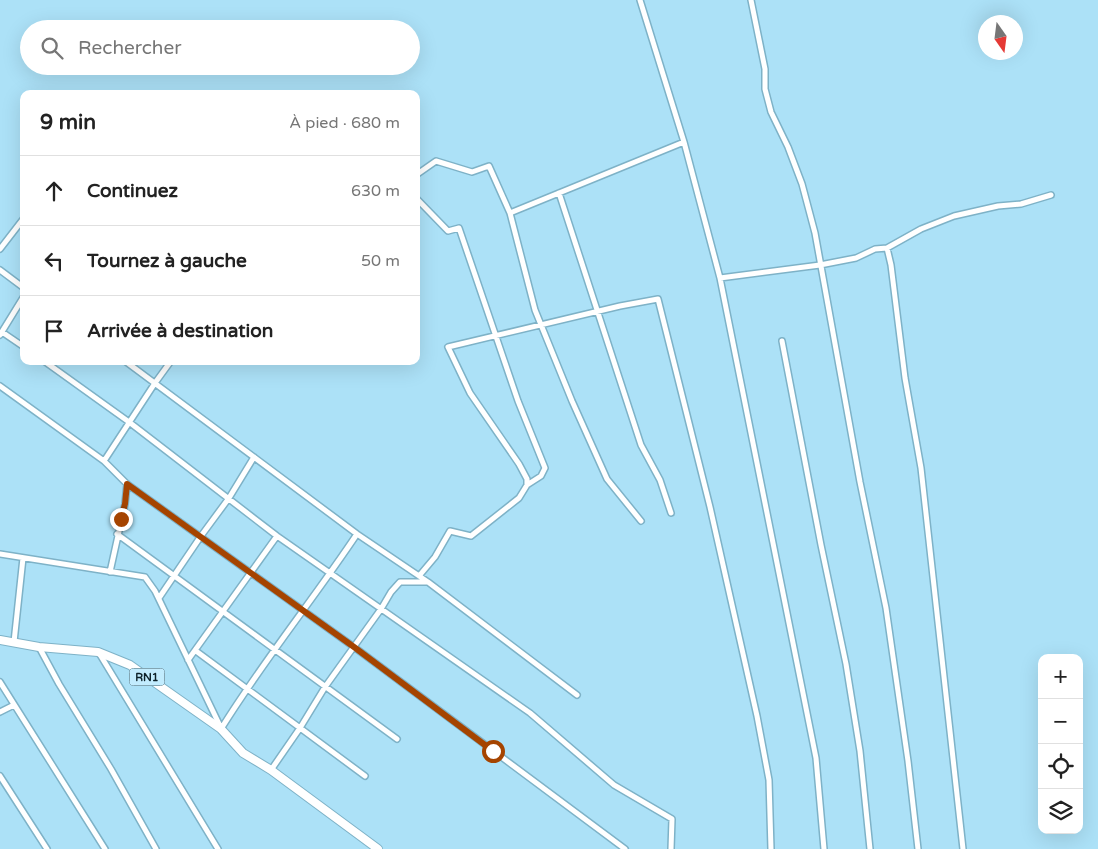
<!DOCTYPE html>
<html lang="fr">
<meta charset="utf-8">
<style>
body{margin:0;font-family:"Varela Round",sans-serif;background:#f6f6f6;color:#222}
.controls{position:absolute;right:15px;bottom:15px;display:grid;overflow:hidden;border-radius:10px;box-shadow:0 5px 20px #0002}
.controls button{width:45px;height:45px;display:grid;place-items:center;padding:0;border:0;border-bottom:1px solid #e0e0e0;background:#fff;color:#222;font:25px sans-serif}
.compass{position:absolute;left:978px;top:15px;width:45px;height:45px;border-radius:50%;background:#fff;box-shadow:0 5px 20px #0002;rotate:166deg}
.stop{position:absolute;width:15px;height:15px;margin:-11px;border:4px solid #a54400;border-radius:50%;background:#fff}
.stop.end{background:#a54400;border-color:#fff;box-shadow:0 1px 5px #0008}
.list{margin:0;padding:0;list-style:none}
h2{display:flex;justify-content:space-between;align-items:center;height:65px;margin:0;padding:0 20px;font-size:21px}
h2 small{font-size:16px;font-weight:400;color:#767676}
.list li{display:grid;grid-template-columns:32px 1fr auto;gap:15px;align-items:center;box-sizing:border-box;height:70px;padding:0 20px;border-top:1px solid #e0e0e0}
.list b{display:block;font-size:19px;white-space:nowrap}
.list em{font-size:16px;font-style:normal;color:#767676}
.icon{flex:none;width:28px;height:28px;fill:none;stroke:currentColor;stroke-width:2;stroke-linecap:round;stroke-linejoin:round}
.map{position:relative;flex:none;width:1098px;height:849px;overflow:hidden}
.search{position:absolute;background:#fff;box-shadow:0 5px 20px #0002;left:20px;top:20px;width:400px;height:55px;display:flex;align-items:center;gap:12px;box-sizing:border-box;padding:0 18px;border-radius:28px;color:#767676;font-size:19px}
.panel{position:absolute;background:#fff;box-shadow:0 5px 20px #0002;left:20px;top:90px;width:400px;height:275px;border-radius:10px}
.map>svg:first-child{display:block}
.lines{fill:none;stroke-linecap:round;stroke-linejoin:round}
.minor-casing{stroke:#7eb2c7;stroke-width:8}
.highway-casing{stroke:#7eb2c7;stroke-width:10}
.minor{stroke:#fff;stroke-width:5}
.highway{stroke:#fff;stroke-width:8}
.route{stroke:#a54400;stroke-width:6}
.labels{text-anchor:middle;stroke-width:4.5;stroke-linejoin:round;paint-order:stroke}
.shield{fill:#c2ecfe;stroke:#435e69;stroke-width:1}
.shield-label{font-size:11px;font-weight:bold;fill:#0c2129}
</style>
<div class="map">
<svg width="1098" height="849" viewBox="0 0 1098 849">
<rect width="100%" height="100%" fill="#ace1f7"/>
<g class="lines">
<defs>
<path id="minor" d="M640,0L684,142L720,278L816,758L824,849
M751,0L765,69V89L771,112L788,147L802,184L815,233L860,482L886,608L908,761L918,849
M416,175L436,161L472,172L489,166L510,213
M559,193L641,445L660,480L671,513
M416,198L448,231L459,228L518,401L545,468L541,476L527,485L519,498L471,536L450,531L435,557L419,576
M887,248L891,265L905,378L921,468L963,849
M0,249L24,218
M0,270L24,288
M720,278L820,265L856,258L875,249L887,248L921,229L954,216L998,206L1021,204L1051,195
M2,332L24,347
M0,335L24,296
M782,341L821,545L846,664L860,751L870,849
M44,361L129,422L277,536L530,713L614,785L672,819L671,849
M125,361L357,534L428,582L577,695
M0,386L104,461L127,484L354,647L625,849
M104,461L155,383L171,361
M527,485V479L519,464L470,393L448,347L620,306L658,299L710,507L757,716L769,780L771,849
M641,521L607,479L572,401L535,310L510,213L684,142
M117,534L397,739
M0,554L145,577L155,591L221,728
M110,572L125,504L127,484
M159,598L201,536L229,498L254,457
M14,642L23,558
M39,647L59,684L111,769L156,849
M196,651L365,776
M99,653L218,849
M188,660L277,536
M0,682L105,849
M0,712L14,705
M221,729C263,661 313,600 357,534
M271,770L300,728L325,687L381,609L391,592L400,582H426
M0,776L47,849"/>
<path id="highway" d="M0,640L39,647L98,652L130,665L221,729L243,753L271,770L378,849"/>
</defs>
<use href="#minor" class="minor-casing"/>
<use href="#highway" class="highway-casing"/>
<use href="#minor" class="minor"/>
<use href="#highway" class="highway"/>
</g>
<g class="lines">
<path class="route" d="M121,519L125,504L127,484L354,647L493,751"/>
</g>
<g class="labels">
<rect class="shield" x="129.5" y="668.5" width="35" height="17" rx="4"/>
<g class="shield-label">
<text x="147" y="681">RN1</text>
</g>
</g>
</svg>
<div class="controls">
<button>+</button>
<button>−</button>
<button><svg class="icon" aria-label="locate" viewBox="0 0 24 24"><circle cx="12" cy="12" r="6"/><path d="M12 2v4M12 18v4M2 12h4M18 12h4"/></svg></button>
<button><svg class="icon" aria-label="layers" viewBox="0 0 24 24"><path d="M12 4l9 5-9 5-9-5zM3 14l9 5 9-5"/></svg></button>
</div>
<svg class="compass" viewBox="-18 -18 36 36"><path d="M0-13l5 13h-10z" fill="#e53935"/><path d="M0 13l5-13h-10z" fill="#767676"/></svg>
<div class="stop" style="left:493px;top:751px"></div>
<div class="stop end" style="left:121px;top:519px"></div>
<div class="search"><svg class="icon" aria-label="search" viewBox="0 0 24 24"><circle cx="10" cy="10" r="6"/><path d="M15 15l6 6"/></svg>Rechercher</div>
<section class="panel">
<h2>9 min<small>À pied · 680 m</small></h2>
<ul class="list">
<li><svg class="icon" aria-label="ahead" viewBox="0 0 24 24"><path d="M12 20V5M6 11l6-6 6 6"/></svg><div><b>Continuez</b></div><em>630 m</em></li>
<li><svg class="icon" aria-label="left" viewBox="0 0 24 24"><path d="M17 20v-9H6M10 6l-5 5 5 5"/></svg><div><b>Tournez à gauche</b></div><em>50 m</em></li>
<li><svg class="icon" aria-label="arrive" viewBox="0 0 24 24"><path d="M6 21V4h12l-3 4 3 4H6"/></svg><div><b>Arrivée à destination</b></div></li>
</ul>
</section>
</div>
